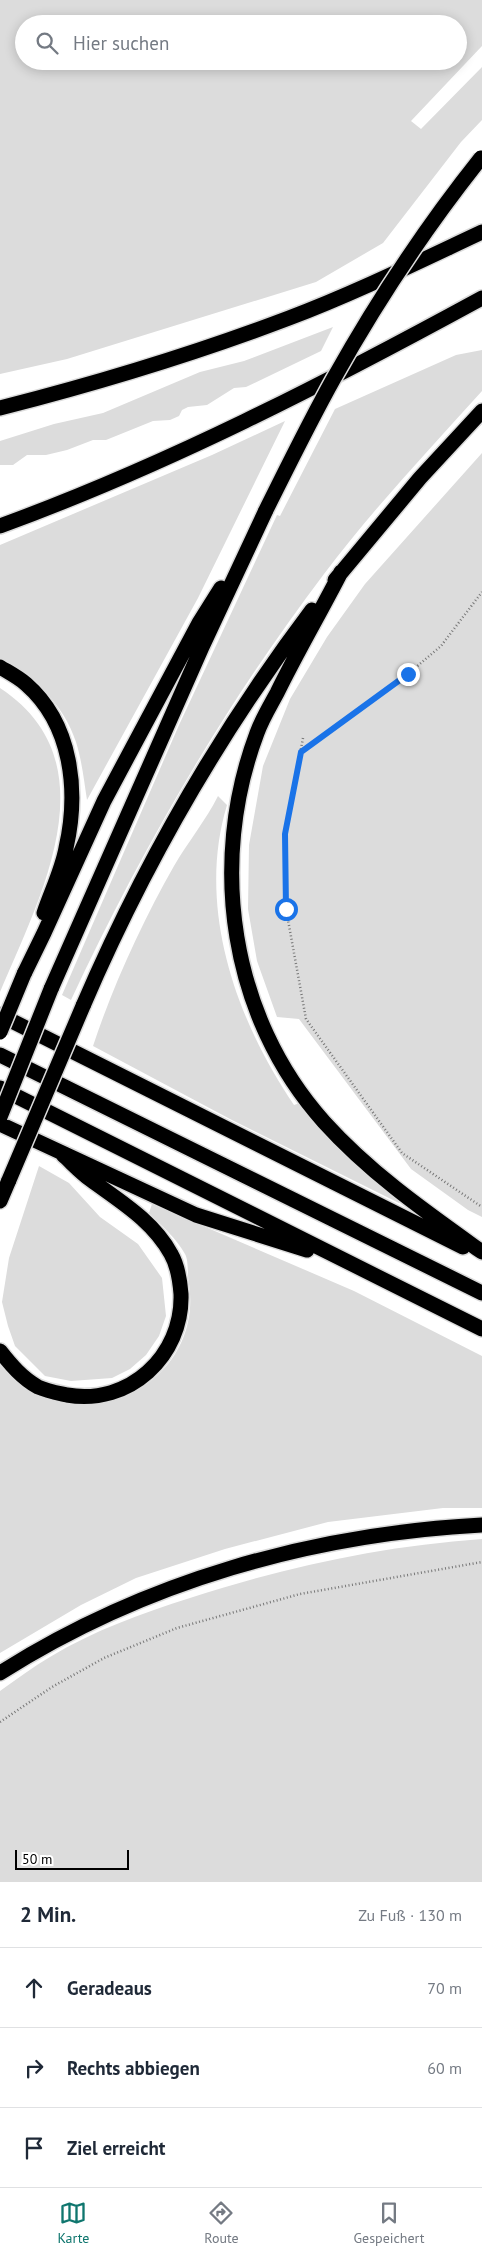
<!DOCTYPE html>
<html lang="de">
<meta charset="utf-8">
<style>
body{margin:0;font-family:"PT Sans",sans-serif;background:#f6f6f7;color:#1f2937}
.scale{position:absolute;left:15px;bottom:12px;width:114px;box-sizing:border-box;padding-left:5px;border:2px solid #000;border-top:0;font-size:14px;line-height:18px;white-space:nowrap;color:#000;-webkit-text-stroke:4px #fff;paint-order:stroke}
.stop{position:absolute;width:15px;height:15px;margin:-11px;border:4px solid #1a73e8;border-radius:50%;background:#fff}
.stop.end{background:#1a73e8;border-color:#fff;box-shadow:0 1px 5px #0008}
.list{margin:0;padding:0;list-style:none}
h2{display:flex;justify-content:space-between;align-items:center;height:65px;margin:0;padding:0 20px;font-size:21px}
h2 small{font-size:16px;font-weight:400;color:#747a83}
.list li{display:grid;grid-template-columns:32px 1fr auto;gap:15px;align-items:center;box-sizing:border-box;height:80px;padding:0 20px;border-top:1px solid #e0e1e3}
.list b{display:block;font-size:19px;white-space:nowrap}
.list em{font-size:16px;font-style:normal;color:#747a83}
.icon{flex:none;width:28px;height:28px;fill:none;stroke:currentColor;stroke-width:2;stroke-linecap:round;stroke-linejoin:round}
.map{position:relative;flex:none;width:482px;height:1882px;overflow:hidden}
.search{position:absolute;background:#fff;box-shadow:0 2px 12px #0003;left:15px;right:15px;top:15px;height:55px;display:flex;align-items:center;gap:12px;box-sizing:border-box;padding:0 18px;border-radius:28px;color:#747a83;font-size:19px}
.sheet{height:305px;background:#fff}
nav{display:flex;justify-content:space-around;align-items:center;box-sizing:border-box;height:70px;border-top:1px solid #e0e1e3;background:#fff;font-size:14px;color:#747a83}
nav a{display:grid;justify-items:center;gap:2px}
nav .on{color:#0f766e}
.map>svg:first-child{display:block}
.green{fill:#dcdcdc;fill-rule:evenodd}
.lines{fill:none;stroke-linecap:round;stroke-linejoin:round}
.highway-casing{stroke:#dbdbdb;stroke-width:18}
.path{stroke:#777;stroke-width:2.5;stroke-dasharray:1 2.5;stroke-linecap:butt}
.highway{stroke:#000;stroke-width:15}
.highway-bridge-casing{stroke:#dbdbdb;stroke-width:18;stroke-linecap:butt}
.highway-bridge{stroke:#000;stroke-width:15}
.route{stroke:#1a73e8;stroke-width:6}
</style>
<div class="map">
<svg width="482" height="1882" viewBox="0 0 482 1882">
<rect width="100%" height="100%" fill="#fff"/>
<path class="green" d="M0,0H482V46L411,121L421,129L482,67V120L461,142L383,243L316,282L67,359L0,374ZM24,24H458V61H24Z
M333,327L321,351L246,387L234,388L207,405L188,407L182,410L179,416L170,420L153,421L106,440H93L67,450L46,455H27L13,465H0V441L54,424L103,413L200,372L244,361Z
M482,350V391C428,451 372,510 324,574C224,706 141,850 71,1000L62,995L179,725L277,515L280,516L335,409L456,355Z
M285,421L198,598L87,800C84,781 82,761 76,742C64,705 34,676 0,658V545L212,455Z
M482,453V1217L468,1210L411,1169L299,1019L277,1017L257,961L248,909L249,845L263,766L290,699L327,637L365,584Z
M0,688C113,762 40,897 0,992Z
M218,796L227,805C196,907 236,1020 294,1105L300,1103L347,1156L400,1201L399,1203L230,1119L93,1046C112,988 143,920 174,866C188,842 206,820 218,796Z
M39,1166L69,1183L100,1217L138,1244L162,1278L166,1316L159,1336L146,1355L130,1369L112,1378L71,1381L45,1376L15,1346L8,1326L2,1302L9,1258Z
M152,1204L354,1291L482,1356V1508H443L328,1522L225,1549L136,1578L81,1605L0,1653V1365C10,1376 21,1388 35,1394C112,1430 202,1370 189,1284C187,1275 189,1261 185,1254C177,1239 161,1225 149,1213Z
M482,1539V1882H0V1691C17,1679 33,1667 50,1657C93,1631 142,1613 190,1598C285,1567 382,1546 482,1539Z"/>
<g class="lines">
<defs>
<path id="highway" d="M0,408C98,383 194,354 289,318C355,293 418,262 482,232
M0,526C167,465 326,383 482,298
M341,572C320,613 297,652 277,693C270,706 262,719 257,733C208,863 230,1017 324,1122C370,1173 426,1212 482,1252
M335,580L420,478L482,411
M0,667C8,672 18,677 26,684C72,724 79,791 66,848C62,870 51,892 44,913
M24,974L44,933L104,801L199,623L221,588
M51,989L202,647L266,510
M83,1006C143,866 220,732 312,610
M0,1015L463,1247
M0,1055L482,1293
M0,1088L482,1329
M0,1124L196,1215L307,1250
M0,1201L9,1180
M0,1351C11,1365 22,1378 38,1387C47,1391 58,1393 67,1395C129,1406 183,1356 181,1294C180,1281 178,1266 171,1254C153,1221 121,1202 91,1180C81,1173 72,1163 63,1155
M0,1673C145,1581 312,1534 482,1525"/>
</defs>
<use href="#highway" class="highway-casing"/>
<path class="path" d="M303,738L285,834L286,909L306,1019L402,1153L482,1207
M302,751L408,674L441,646L482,592
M0,1722L52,1687L104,1658L177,1628L300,1594L482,1562"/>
<use href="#highway" class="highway"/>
<defs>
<path id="highway-bridge" d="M266,510C288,466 310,421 334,378C377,301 426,227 481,158
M0,1032L24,974
M0,1117L51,989
M9,1180L83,1006"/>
</defs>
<use href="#highway-bridge" class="highway-bridge-casing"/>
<use href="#highway-bridge" class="highway-bridge"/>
</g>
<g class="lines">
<path class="route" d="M286,909L285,834L301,752L408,674"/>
</g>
</svg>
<div class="scale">50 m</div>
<div class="stop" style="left:286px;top:909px"></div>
<div class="stop end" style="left:408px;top:674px"></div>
<div class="search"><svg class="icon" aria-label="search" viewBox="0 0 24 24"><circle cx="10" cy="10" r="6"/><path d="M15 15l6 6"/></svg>Hier suchen</div>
</div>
<section class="sheet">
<h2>2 Min.<small>Zu Fuß · 130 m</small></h2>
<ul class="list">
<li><svg class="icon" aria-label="ahead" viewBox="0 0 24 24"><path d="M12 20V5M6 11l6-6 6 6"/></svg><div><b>Geradeaus</b></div><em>70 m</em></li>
<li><svg class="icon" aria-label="right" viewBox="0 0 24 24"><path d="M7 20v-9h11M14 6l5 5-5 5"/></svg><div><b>Rechts abbiegen</b></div><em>60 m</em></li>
<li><svg class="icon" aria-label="arrive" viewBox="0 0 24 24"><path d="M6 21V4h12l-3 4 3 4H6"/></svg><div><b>Ziel erreicht</b></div></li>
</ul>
</section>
<nav>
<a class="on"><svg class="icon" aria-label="map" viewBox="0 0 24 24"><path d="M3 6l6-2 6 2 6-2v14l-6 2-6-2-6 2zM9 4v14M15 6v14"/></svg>Karte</a>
<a><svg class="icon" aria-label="directions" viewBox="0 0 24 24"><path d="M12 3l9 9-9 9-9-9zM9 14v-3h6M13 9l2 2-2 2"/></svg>Route</a>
<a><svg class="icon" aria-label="saved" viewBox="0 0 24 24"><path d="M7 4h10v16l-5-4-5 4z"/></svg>Gespeichert</a>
</nav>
